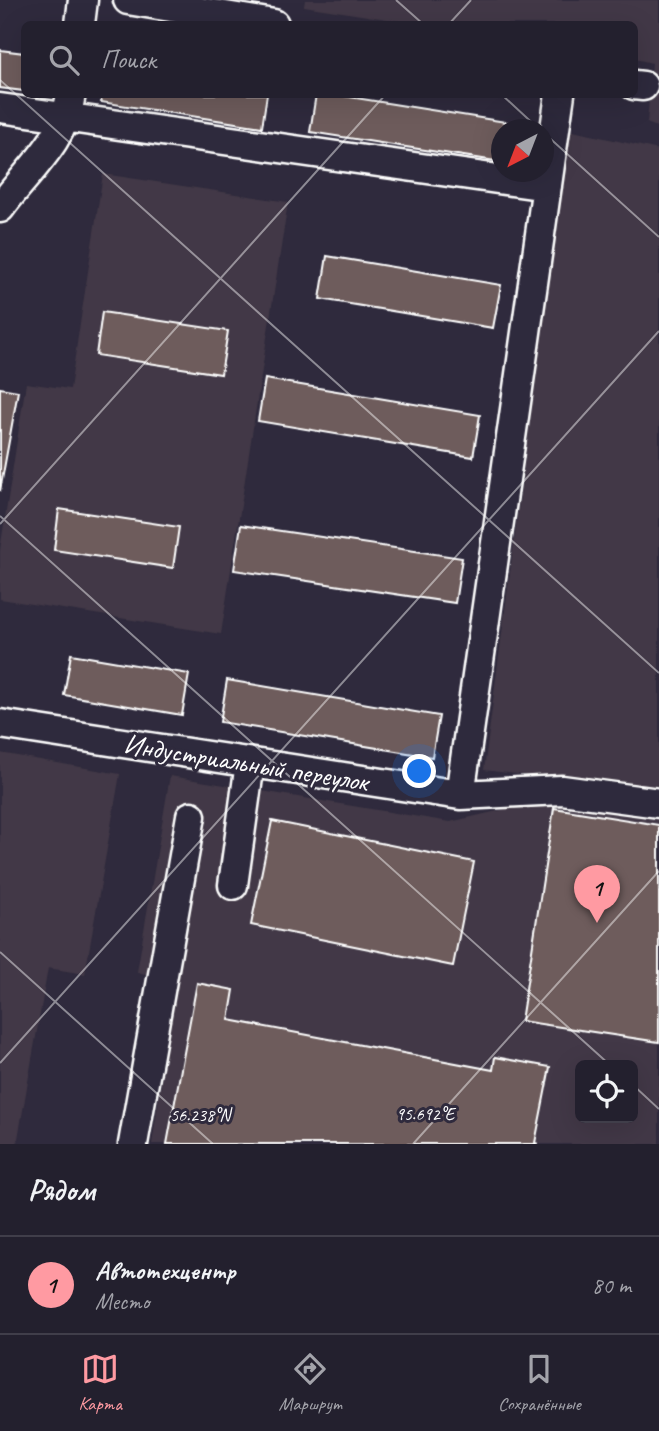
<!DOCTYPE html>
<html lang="ru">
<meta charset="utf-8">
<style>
body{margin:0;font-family:Caveat,sans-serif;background:#2f2d3a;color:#f1f3f6}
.controls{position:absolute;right:21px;bottom:21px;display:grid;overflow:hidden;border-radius:10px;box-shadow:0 7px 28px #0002}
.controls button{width:63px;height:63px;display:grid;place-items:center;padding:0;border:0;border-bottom:2px solid #403e4a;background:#23202e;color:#f1f3f6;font:35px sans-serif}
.compass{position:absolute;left:491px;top:119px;width:63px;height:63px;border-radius:50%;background:#23202e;box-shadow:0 7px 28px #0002;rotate:222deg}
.you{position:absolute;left:420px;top:772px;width:24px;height:24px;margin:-18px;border:5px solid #fff;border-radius:50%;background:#1a73e8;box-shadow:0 0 0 10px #1a73e833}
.badge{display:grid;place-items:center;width:46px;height:46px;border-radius:50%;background:#ff9aa2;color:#111;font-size:23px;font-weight:700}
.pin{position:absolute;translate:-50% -58px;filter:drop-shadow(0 2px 4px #0008)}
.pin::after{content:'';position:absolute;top:37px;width:24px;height:21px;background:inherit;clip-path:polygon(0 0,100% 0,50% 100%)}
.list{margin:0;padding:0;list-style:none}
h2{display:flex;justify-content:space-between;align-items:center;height:91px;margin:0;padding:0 28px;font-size:30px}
h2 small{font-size:23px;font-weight:400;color:#a3a3aa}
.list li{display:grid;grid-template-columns:46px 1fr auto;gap:21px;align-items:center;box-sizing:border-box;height:98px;padding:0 28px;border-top:2px solid #403e4a}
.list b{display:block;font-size:26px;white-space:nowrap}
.list p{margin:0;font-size:23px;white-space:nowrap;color:#a3a3aa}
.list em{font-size:23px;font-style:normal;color:#a3a3aa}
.icon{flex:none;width:38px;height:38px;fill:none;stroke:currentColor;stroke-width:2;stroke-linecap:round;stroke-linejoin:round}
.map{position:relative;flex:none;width:659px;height:1144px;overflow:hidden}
.search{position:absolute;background:#23202e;box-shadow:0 7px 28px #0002;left:21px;right:21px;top:21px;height:77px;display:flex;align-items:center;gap:18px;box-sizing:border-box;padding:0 24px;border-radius:10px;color:#a3a3aa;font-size:26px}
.sheet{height:189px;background:#23202e}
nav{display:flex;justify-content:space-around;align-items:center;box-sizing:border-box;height:98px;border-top:2px solid #403e4a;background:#23202e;font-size:19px;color:#a3a3aa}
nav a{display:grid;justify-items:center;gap:4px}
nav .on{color:#ff9aa2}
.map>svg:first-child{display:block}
.built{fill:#423946;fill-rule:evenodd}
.building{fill:#6e5c5b;stroke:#fff;stroke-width:2}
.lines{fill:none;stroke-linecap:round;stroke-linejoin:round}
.minor-casing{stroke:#fff;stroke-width:33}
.minor{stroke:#2f2a3d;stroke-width:28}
.ticks{fill:none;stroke:#fff;stroke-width:2;stroke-opacity:0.45}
.labels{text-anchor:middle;stroke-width:6;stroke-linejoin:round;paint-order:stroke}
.street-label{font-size:28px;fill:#fff;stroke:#2f2a3d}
.ticks-label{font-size:18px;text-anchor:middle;fill:#fff;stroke:#2f2a3d;stroke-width:6;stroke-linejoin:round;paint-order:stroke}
</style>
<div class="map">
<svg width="659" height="1144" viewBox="0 0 659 1144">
<rect width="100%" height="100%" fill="#2f2a3d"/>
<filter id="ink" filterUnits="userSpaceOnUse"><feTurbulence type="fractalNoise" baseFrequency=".0143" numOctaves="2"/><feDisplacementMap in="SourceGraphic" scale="14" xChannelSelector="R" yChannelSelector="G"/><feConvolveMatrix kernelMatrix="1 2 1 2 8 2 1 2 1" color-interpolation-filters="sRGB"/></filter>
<g filter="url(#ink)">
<path class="built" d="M305,0H659V128L647,123L652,63L635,59L634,24H418L304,6Z
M568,130L659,150V792L484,770Z
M103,174L288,202L221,634L0,599V550L26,383L70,389Z
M0,753L120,774L85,974L48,968L17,1144H0Z
M170,776L450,822L549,799L659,814V1144H152L176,981L137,972ZM580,1065H633V1118H580Z"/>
<path class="building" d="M0,50L24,53V91L0,88Z
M102,94H267L262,127L101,102Z
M316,94H331L531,126L530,130H502V162L310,132Z
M327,256L501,285L493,328L320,299Z
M102,312L228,331L221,374L96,355Z
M265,379L480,415L473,457L258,421Z
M0,388L18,391L0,491Z
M59,509L179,527L173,568L54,550Z
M241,525L462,558L455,603L234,570Z
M71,654L189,674L182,715L64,695Z
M227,680L439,716L432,757L220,722Z
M554,808L659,825V1042L521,1021Z
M272,821L474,862L453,966L251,925Z
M197,983L234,990L229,1020L493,1070L495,1057L550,1067L535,1143L539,1144H167Z"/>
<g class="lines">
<defs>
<path id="minor" d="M128,0L274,24
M80,24L83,0
M634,85L643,86
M0,108L547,186
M0,208C27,171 65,141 71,94
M0,724L460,795L562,790L659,803
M460,795L560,94
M233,885L250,763
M133,1144L191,816"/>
</defs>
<use href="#minor" class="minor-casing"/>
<use href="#minor" class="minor"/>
</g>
</g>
<path class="ticks" d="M396,0L423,24M449,24L471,0M0,80L659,673M501,94L540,130M544,133L659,237M0,516L610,1065M0,524L386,94M0,952L213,1144M0,1063L659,331M633,1085L659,1109M413,1144L659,871"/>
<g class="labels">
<g class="street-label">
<text transform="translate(246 762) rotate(9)" y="10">Индустриальный переулок</text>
</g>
</g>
<g class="ticks-label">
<text x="425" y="1120">95.692°E</text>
<text x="200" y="1121">56.238°N</text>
</g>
</svg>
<div class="controls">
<button><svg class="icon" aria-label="locate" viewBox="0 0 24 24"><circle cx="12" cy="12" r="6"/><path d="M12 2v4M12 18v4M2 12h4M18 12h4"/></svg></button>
</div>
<svg class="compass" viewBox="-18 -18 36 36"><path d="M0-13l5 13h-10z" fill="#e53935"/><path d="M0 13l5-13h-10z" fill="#a3a3aa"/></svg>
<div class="you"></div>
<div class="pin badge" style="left:597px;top:923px">1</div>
<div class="search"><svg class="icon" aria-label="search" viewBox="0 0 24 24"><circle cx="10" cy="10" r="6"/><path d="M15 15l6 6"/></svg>Поиск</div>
</div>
<section class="sheet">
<h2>Рядом<small></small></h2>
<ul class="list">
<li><span class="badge">1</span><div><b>Автотехцентр</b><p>Место</p></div><em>80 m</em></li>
</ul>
</section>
<nav>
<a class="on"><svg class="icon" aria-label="map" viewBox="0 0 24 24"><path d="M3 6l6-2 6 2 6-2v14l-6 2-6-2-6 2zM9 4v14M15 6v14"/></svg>Карта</a>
<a><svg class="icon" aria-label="directions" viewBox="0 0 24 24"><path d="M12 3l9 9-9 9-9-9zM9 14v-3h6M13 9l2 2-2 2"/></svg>Маршрут</a>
<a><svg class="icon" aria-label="saved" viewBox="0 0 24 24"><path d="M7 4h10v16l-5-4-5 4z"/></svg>Сохранённые</a>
</nav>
